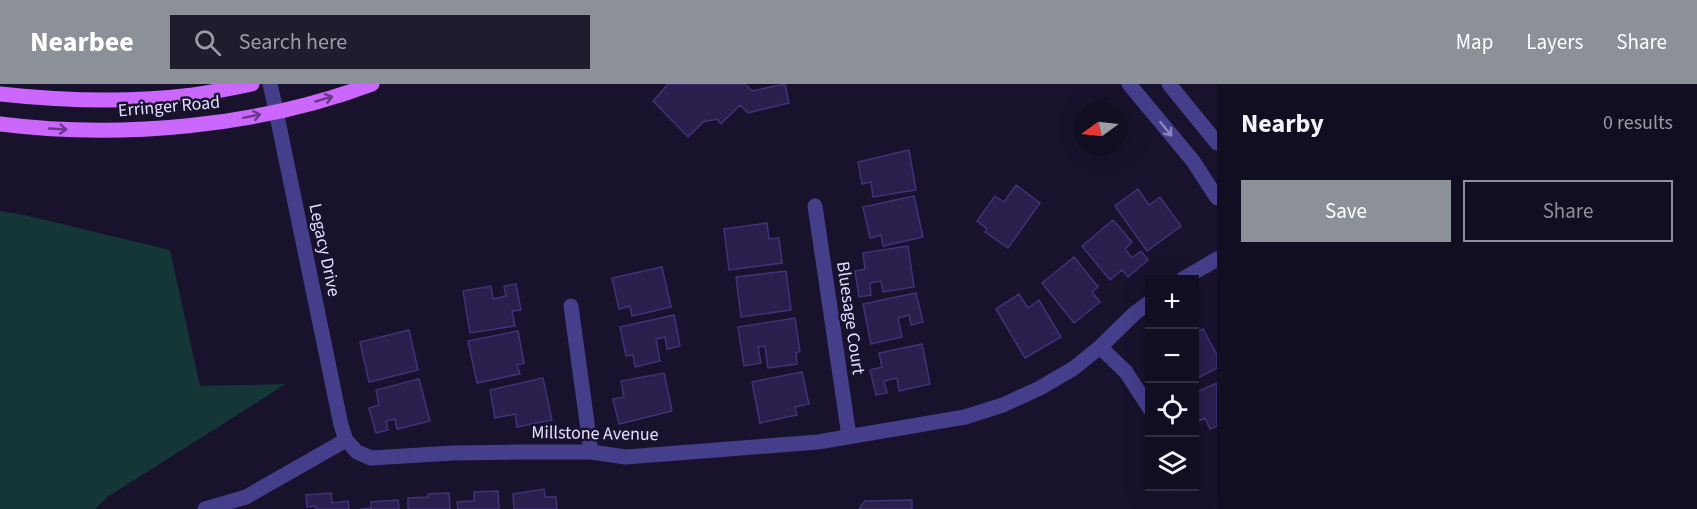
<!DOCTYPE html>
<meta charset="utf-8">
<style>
body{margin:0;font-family:"Source Sans 3",sans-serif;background:#1f1c2e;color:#f1f3f6}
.controls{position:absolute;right:18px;bottom:18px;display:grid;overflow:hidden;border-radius:0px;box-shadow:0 6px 24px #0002}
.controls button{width:54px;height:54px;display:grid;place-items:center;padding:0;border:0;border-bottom:2px solid #312e3f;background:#120e21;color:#f1f3f6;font:30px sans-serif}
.compass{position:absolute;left:1073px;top:18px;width:54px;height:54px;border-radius:50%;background:#120e21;box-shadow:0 6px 24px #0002;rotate:255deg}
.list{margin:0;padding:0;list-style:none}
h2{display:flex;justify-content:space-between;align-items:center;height:78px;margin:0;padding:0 24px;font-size:26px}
h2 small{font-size:20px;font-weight:400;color:#9c9ca5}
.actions{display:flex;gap:12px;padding:18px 24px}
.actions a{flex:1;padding:14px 0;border:2px solid #8c9099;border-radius:0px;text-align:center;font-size:21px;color:#8c9099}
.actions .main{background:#8c9099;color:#fff}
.icon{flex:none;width:33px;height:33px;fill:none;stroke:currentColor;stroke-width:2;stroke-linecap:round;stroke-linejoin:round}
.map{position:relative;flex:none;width:1217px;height:425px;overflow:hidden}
header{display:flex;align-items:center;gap:36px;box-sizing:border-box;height:84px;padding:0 30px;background:#8c9099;color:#fff}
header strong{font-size:28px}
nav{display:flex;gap:33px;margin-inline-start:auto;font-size:21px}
.search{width:420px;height:54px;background:#1f1c2e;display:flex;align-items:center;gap:15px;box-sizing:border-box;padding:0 21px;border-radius:0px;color:#9c9ca5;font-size:22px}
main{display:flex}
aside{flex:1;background:#120e21}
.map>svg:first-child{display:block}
.green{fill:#153636}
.building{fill:#2a1e4d;stroke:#423179;stroke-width:1.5}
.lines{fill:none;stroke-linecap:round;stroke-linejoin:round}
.minor{stroke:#453e8a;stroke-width:15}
.major{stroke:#cc67fd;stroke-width:15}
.oneway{stroke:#69388a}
.oneway2{stroke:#8c86bf}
.labels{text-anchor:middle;stroke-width:5;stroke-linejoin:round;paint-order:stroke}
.street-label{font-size:18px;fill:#e3deff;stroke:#18122c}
</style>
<header>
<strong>Nearbee</strong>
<div class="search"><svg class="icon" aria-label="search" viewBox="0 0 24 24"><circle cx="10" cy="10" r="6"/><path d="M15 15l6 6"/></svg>Search here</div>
<nav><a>Map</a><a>Layers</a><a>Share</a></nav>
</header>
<main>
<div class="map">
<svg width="1217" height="425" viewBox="0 0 1217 425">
<rect width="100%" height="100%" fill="#18122c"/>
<path class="green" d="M0,127L24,131L170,166L200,302L286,300L109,412L95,425H0Z"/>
<path class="building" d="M668,0H745L752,7L785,0L789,19L748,29L740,21L721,40L717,35L703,38L688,53L653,17Z
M909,66L916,106L873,113L871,98L862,100L858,78Z
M1016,101L1040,119L1008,164L985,148L987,145L977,137L995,112L1004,118Z
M1138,105L1149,121L1160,113L1181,142L1147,167L1115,122Z
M914,112L923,153L883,162L881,151L870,154L863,123Z
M1113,136L1132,158L1125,165L1132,174L1141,167L1148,176L1128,193L1122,186L1110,196L1082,162Z
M767,139L769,155L779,154L782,179L729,186L724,145Z
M908,162L914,203L883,208L881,197L870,199L871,211L859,213L855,187L865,185L863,169Z
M1074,173L1098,203L1092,208L1100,218L1074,239L1042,199Z
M662,183L671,223L632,232L630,222L619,225L612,194Z
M786,187L791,226L741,233L736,193Z
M516,200L521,226L512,227L515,242L470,249L463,207L491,202L493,215L506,212L504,202Z
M916,209L923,238L911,241L909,231L898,234L902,253L871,260L863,220Z
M1019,210L1028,224L1039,216L1061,253L1025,274L996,225Z
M674,231L680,262L667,265L665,253L656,255L660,277L635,283L633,271L626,272L620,243Z
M795,234L800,267L796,269L797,280L768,284L765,262L758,263L761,279L744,282L738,243Z
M1203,245L1217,271V284L1194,296V249Z
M409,246L418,286L369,298L360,258Z
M518,247L524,279L517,281L520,290L477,299L468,257Z
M922,260L930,300L899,307L897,294L884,297L887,309L876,311L870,286L882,283L879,269Z
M802,288L809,320L795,323L797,331L760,339L752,298Z
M664,289L672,327L619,340L613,315L624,313L621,297Z
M543,294L552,336L517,343L515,330L495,334L490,306Z
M419,295L430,337L397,345L395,335L386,337L388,346L376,349L369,324L379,321L376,306Z
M1217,299V342L1210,345L1205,334L1194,339V309Z
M544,405L545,413H556L557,425H514L513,410Z
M498,407L499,425H458L457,418L474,417V408Z
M331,409L332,419L348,417L349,425H316L315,422L307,423L306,411Z
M449,409L450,425H408V414L428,413V410Z
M398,416L399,425H360L371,424V418Z
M912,416V425H859L865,417Z"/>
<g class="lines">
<path class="minor" d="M270,0L278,35
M1129,0L1193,77L1217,114
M1169,0L1217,59
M276,27L341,341L346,356L357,368L371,374L453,369L519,368H591L626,373L818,358L965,333L1003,321L1040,304L1074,284L1100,263L1135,229L1150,218
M815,122L849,352
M1183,195L1217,175
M571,222L591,368
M1100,263L1126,288L1150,325
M205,425L246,413L346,356"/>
<path class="major" d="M0,10C64,17 129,19 193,11C213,8 233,4 252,0
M0,40C120,55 258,43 372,0"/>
</g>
<defs><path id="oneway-shaft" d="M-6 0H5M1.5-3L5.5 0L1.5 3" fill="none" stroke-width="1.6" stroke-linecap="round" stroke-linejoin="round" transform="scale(1.5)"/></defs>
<g class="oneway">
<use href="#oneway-shaft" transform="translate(324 15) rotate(-16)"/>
<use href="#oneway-shaft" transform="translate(252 32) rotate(-12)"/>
<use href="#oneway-shaft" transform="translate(58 45) rotate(3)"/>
</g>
<use class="oneway2" href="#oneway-shaft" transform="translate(1166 45) rotate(51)"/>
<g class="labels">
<g class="street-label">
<text transform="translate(169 22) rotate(-5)" y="6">Erringer Road</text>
<text transform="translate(325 166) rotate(78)" y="6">Legacy Drive</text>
<text transform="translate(851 234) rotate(82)" y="6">Bluesage Court</text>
<text transform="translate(595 349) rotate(1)" y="6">Millstone Avenue</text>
</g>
</g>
</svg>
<div class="controls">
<button>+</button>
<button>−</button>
<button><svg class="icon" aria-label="locate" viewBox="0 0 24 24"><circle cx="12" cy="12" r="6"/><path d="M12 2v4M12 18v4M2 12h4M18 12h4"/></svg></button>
<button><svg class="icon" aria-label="layers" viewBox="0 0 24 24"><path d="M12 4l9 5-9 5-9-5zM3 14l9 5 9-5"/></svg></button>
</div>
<svg class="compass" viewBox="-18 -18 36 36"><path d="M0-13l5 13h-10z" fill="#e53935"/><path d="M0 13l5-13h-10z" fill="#9c9ca5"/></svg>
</div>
<aside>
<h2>Nearby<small>0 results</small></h2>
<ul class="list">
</ul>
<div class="actions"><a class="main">Save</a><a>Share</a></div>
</aside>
</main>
